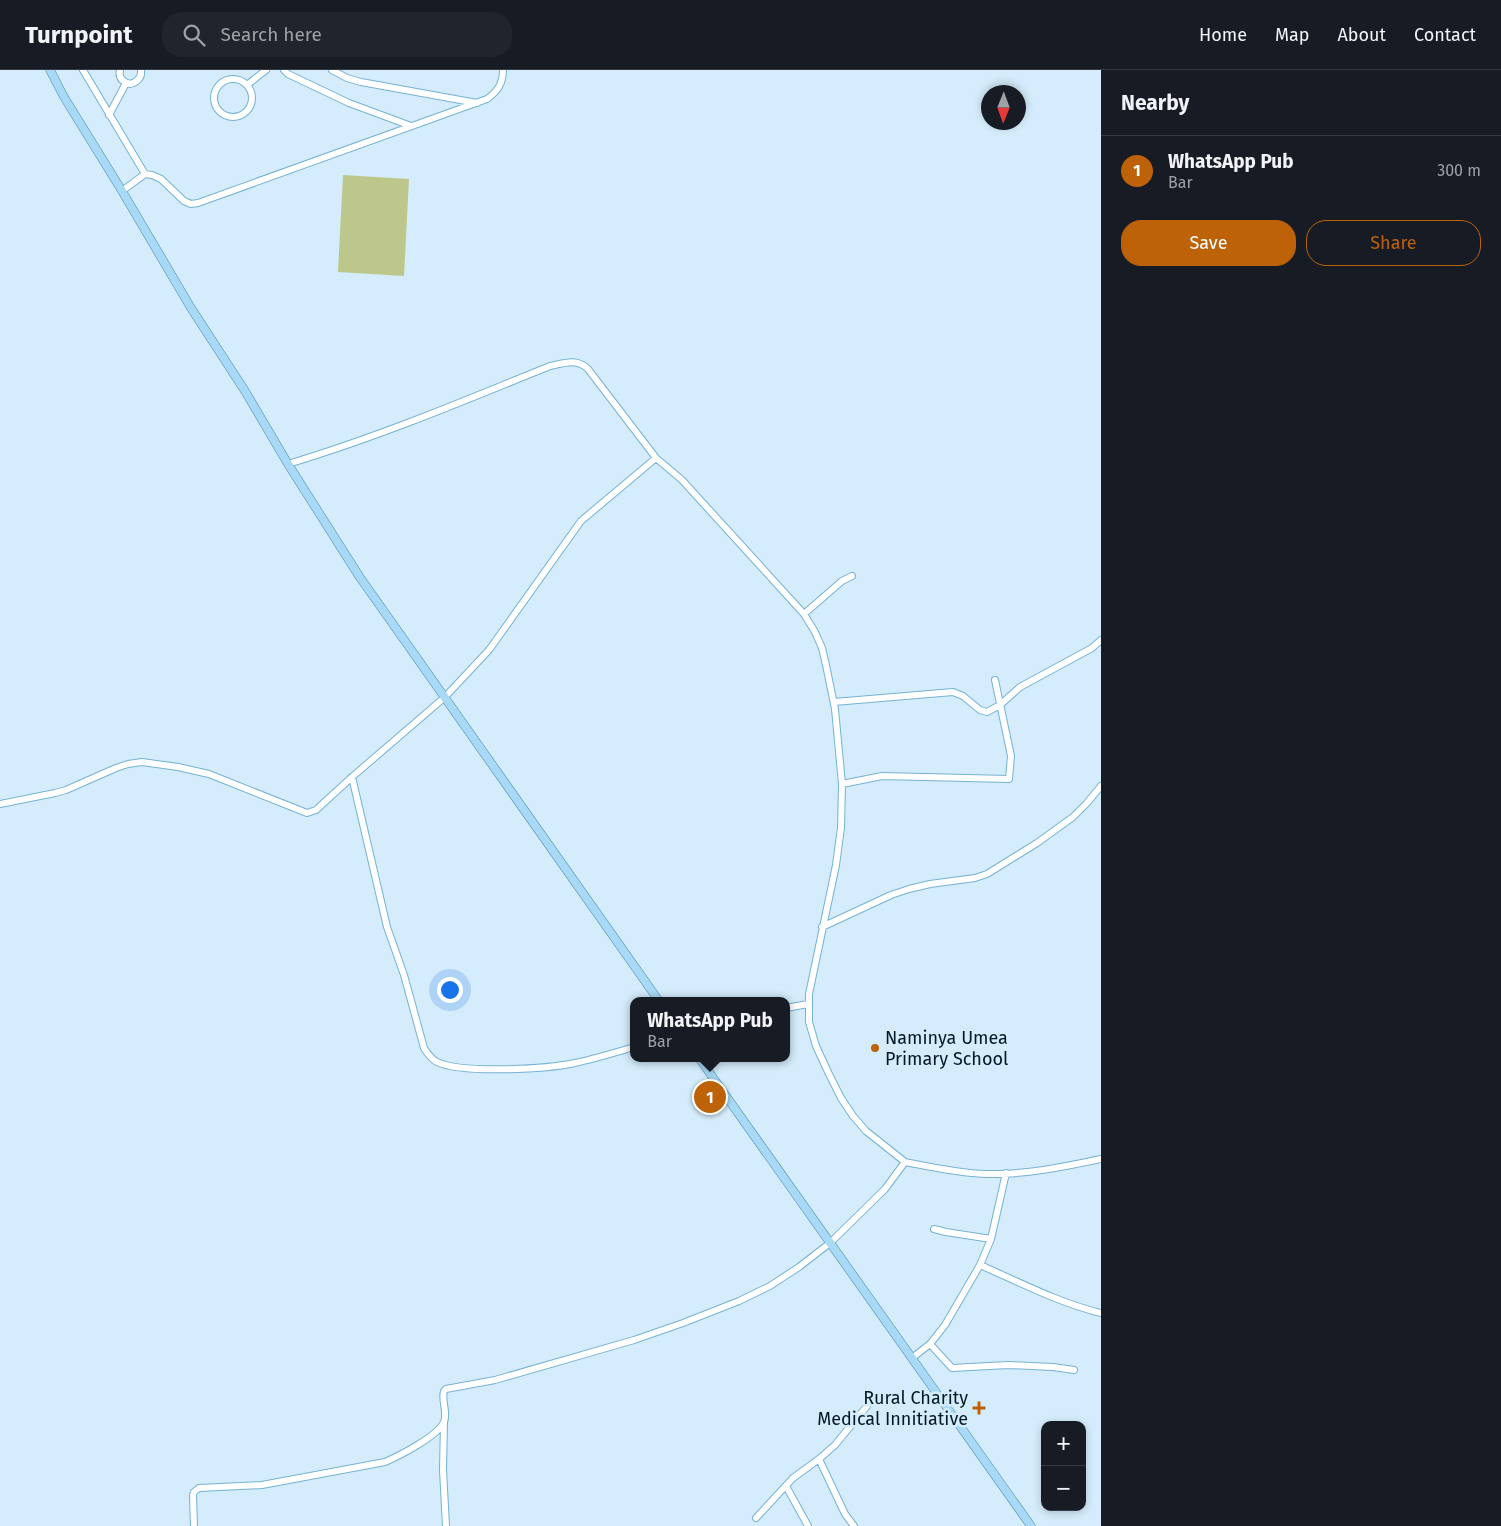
<!DOCTYPE html>
<meta charset="utf-8">
<style>
body{margin:0;font-family:"Fira Sans",sans-serif;background:#20242c;color:#f1f3f6}
.controls{position:absolute;right:15px;bottom:15px;display:grid;overflow:hidden;border-radius:10px;box-shadow:0 2px 8px #0003}
.controls button{width:45px;height:45px;display:grid;place-items:center;padding:0;border:0;border-bottom:1px solid #363941;background:#171b24;color:#f1f3f6;font:25px sans-serif}
.compass{position:absolute;left:981px;top:15px;width:45px;height:45px;border-radius:50%;background:#171b24;box-shadow:0 2px 8px #0003;rotate:181deg}
.you{position:absolute;left:449px;top:919px;width:18px;height:18px;margin:-12px;border:4px solid #fff;border-radius:50%;background:#1a73e8;box-shadow:0 0 0 8px #1a73e833}
.badge{display:grid;place-items:center;width:32px;height:32px;border-radius:50%;background:#bd6209;color:#fff;font-size:16px;font-weight:700}
.pin{position:absolute;translate:-50% -50%;border:2px solid #fff;box-shadow:0 1px 5px #0006}
.popup{position:absolute;left:630px;top:927px;width:160px;height:65px;box-sizing:border-box;display:grid;place-content:center;border-radius:10px;background:#171b24;filter:drop-shadow(0 1px 4px #0005);font-size:16px;white-space:nowrap;color:#9ea1a6}
.popup b{font-size:19px;color:#f1f3f6}
.popup::after{content:'';position:absolute;left:50%;top:100%;margin-left:-10px;border:10px solid transparent;border-top-color:#171b24}
.list{margin:0;padding:0;list-style:none}
h2{display:flex;justify-content:space-between;align-items:center;height:65px;margin:0;padding:0 20px;font-size:21px}
h2 small{font-size:16px;font-weight:400;color:#9ea1a6}
.list li{display:grid;grid-template-columns:32px 1fr auto;gap:15px;align-items:center;box-sizing:border-box;height:70px;padding:0 20px;border-top:1px solid #363941}
.list b{display:block;font-size:19px;white-space:nowrap}
.list p{margin:0;font-size:16px;white-space:nowrap;color:#9ea1a6}
.list em{font-size:16px;font-style:normal;color:#9ea1a6}
.actions{display:flex;gap:10px;padding:15px 20px}
.actions a{flex:1;padding:11px 0;border:1px solid #bd6209;border-radius:20px;text-align:center;font-size:18px;color:#bd6209}
.actions .main{background:#bd6209;color:#fff}
.icon{flex:none;width:28px;height:28px;fill:none;stroke:currentColor;stroke-width:2;stroke-linecap:round;stroke-linejoin:round}
.map{position:relative;flex:none;width:1101px;height:1456px;overflow:hidden}
header{display:flex;align-items:center;gap:30px;box-sizing:border-box;height:70px;padding:0 25px;background:#171b24;border-bottom:1px solid #363941}
header strong{font-size:24px}
nav{display:flex;gap:28px;margin-inline-start:auto;font-size:18px}
.search{width:350px;height:45px;background:#20242c;display:flex;align-items:center;gap:12px;box-sizing:border-box;padding:0 18px;border-radius:20px;color:#9ea1a6;font-size:19px}
main{display:flex}
aside{flex:1;background:#171b24}
.map>svg:first-child{display:block}
.green{fill:#bec78b}
.lines{fill:none;stroke-linecap:round;stroke-linejoin:round}
.minor-casing{stroke:#75b2d5;stroke-width:8}
.major-casing{stroke:#4886aa;stroke-width:9}
.minor{stroke:#fff;stroke-width:6}
.major{stroke:#a8daf7;stroke-width:8}
.poi-dot{fill:#bd6209;stroke:#d4ecfb;stroke-width:2}
.labels{text-anchor:middle;stroke-width:5;stroke-linejoin:round;paint-order:stroke}
.poi-label{font-size:18px;fill:#011825;stroke:#d4ecfb;text-anchor:start}
</style>
<header>
<strong>Turnpoint</strong>
<div class="search"><svg class="icon" aria-label="search" viewBox="0 0 24 24"><circle cx="10" cy="10" r="6"/><path d="M15 15l6 6"/></svg>Search here</div>
<nav><a>Home</a><a>Map</a><a>About</a><a>Contact</a></nav>
</header>
<main>
<div class="map">
<svg width="1101" height="1456" viewBox="0 0 1101 1456">
<rect width="100%" height="100%" fill="#d4ecfb"/>
<path class="green" d="M343,105L409,109L404,206L338,202Z"/>
<g class="lines">
<defs>
<path id="minor" d="M83,0L145,104
M120,0C118,8 123,12 130,14C137,12 142,8 141,0
M284,0L288,4L349,33L411,56
M332,0L347,8L361,12L477,33
M214 28a19 19 0 1 1 38 0a19 19 0 1 1-38 0Z
M247,15L266,0
M109,45L126,13
M122,121L145,104L152,105L161,109L184,131L191,134L198,133L487,29C498,21 503,13 503,0
M288,394C378,367 464,331 550,296C564,293 577,288 588,299L656,388L682,410L804,544L815,562L822,578L826,595L835,639L842,714L841,758L836,795L809,924V952L816,976L828,1002L841,1028L853,1046L866,1061L905,1092
M804,544L842,511L852,506
M834,632L953,622L963,626L980,640L987,642L1000,635L1020,617L1092,578L1101,570
M352,707L387,857L404,905L424,978C428,984 431,989 437,992C462,1004 547,999 575,993C594,989 614,983 634,977
M842,714L882,706L1009,709L1011,686L995,610
M0,734L55,723L66,720L116,698L128,694L142,692L178,697L209,704L302,741L307,743L316,740L352,707L445,627L489,580L581,451L656,388
M822,857L891,825L909,819L930,814L975,808L987,804L1037,773L1073,747L1087,733L1101,716
M786,938L808,934
M934,1159L946,1162L991,1169
M980,1195C1019,1212 1059,1233 1101,1243
M930,1274L952,1298L1008,1295L1053,1297L1074,1300
M912,1288L930,1274L945,1255L980,1195L991,1169L1006,1103
M444,1353L443,1400L446,1456
M819,1389L845,1444L854,1456
M786,1416L808,1456
M756,1448L793,1408L819,1389L835,1375L867,1336
M194,1456L193,1425L194,1422L199,1418L262,1415L385,1392C399,1386 438,1366 444,1352C448,1342 441,1331 444,1321L446,1319L495,1310L634,1270L683,1253L739,1231L770,1216L799,1197L830,1173L885,1119L905,1092C931,1097 958,1103 985,1104C1024,1105 1064,1097 1101,1089"/>
<path id="major" d="M50,0L64,27L122,121L191,238L245,321L288,394L359,506L659,931
M699,988L1031,1456"/>
</defs>
<use href="#minor" class="minor-casing"/>
<use href="#major" class="major-casing"/>
<use href="#minor" class="minor"/>
<use href="#major" class="major"/>
</g>
<g class="poi-dot">
<circle cx="875" cy="978" r="5"/>
<path d="M976.5 1330.5h5v5h5v5h-5v5h-5v-5h-5v-5h5z"/>
</g>
<g class="labels">
<g class="poi-label">
<text x="885" y="974">Naminya Umea<tspan x="885" dy="21">Primary School</tspan></text>
<text x="968" y="1334" text-anchor="end">Rural Charity<tspan x="968" dy="21">Medical Innitiative</tspan></text>
</g>
</g>
</svg>
<div class="controls">
<button>+</button>
<button>−</button>
</div>
<svg class="compass" viewBox="-18 -18 36 36"><path d="M0-13l5 13h-10z" fill="#e53935"/><path d="M0 13l5-13h-10z" fill="#9ea1a6"/></svg>
<div class="you"></div>
<div class="pin badge" style="left:710px;top:1027px">1</div>
<div class="popup"><b>WhatsApp Pub</b>Bar</div>
</div>
<aside>
<h2>Nearby<small></small></h2>
<ul class="list">
<li><span class="badge">1</span><div><b>WhatsApp Pub</b><p>Bar</p></div><em>300 m</em></li>
</ul>
<div class="actions"><a class="main">Save</a><a>Share</a></div>
</aside>
</main>
